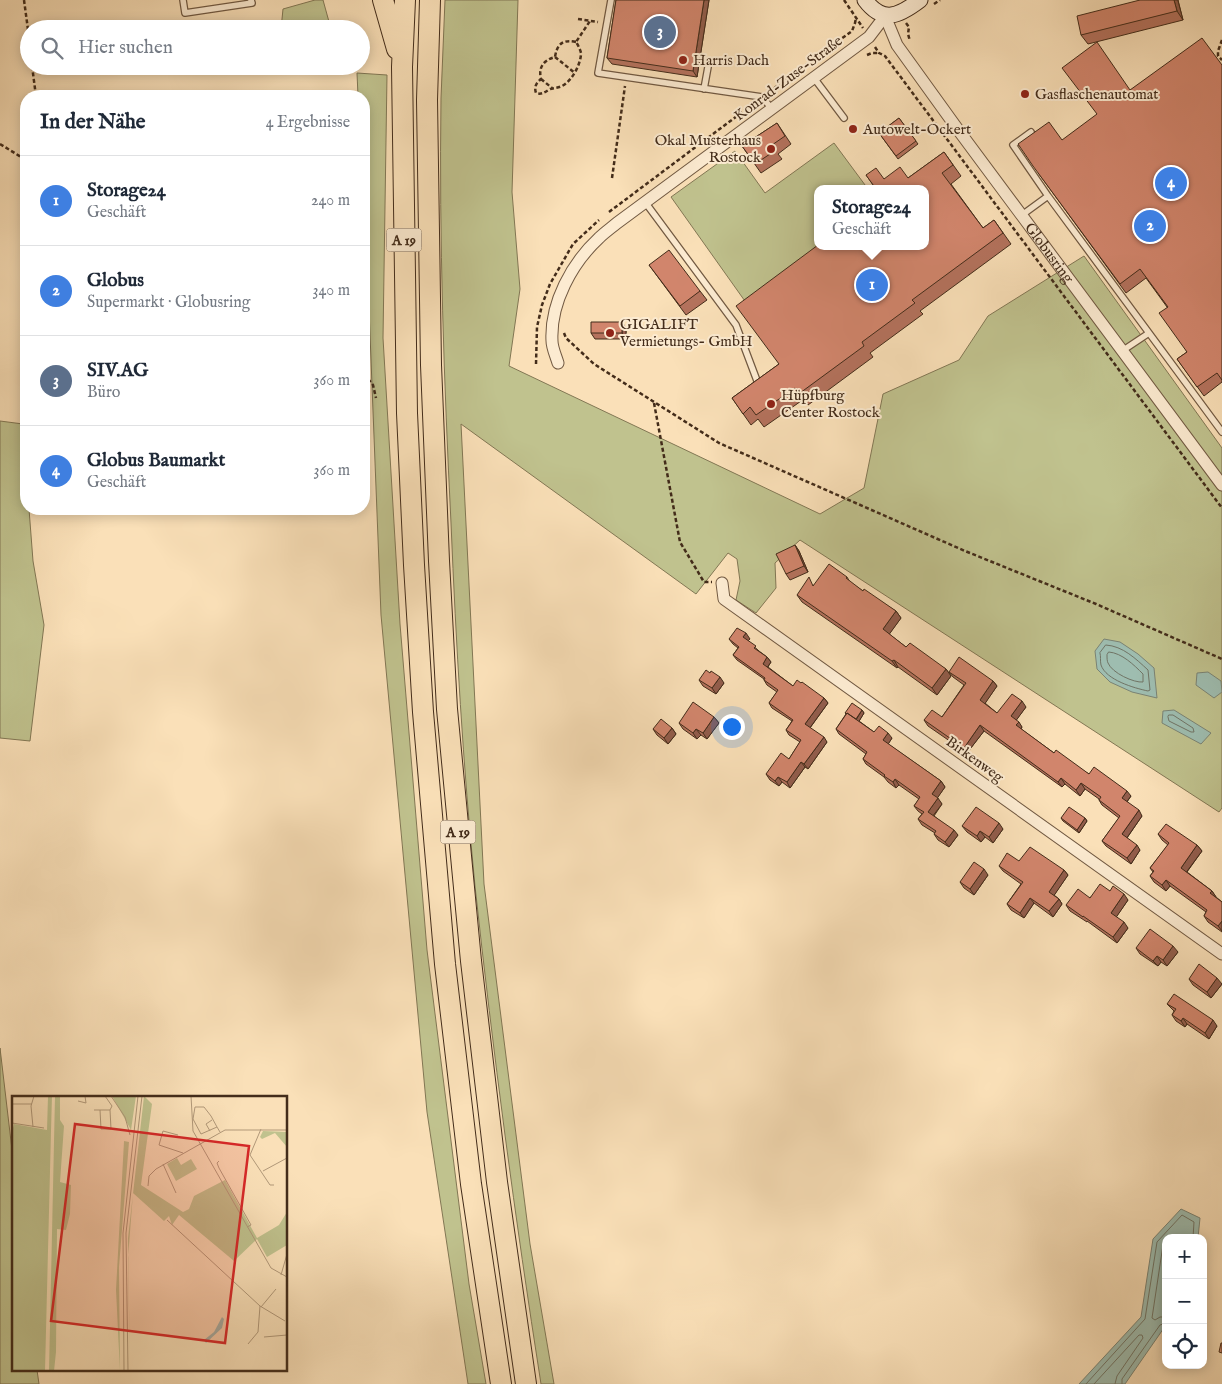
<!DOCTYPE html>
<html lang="de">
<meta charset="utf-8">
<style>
body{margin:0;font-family:"IM FELL English",serif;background:#f6f6f7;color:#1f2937}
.controls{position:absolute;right:15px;bottom:15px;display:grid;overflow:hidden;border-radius:10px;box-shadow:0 2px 12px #0003}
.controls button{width:45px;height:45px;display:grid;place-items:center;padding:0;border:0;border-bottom:1px solid #e0e1e3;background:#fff;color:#1f2937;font:25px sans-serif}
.you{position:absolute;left:731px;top:726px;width:18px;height:18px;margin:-12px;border:4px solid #fff;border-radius:50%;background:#1a73e8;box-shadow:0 0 0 8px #1a73e833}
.badge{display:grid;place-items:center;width:32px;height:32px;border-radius:50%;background:#8f2418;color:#fff;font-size:16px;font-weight:700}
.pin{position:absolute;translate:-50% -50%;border:2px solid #fff;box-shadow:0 1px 5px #0006}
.popup{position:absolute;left:814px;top:185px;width:115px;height:65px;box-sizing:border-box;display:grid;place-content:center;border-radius:10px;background:#fff;filter:drop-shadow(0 1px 4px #0005);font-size:16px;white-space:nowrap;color:#747a83}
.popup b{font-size:19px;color:#1f2937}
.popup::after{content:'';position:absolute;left:50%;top:100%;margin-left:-10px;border:10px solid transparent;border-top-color:#fff}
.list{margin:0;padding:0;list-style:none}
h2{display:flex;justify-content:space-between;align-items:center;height:65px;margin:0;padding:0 20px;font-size:21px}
h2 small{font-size:16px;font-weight:400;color:#747a83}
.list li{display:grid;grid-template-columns:32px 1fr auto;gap:15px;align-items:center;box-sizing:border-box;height:90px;padding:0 20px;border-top:1px solid #e0e1e3}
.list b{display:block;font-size:19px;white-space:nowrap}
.list p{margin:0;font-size:16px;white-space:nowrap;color:#747a83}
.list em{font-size:16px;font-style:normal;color:#747a83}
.icon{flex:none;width:28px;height:28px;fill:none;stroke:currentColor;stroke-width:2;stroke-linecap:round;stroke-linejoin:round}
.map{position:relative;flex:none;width:1222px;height:1384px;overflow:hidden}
.search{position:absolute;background:#fff;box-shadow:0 2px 12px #0003;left:20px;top:20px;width:350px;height:55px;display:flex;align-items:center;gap:12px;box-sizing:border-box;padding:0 18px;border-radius:28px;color:#747a83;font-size:19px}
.panel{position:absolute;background:#fff;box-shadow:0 2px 12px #0003;left:20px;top:90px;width:350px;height:425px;border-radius:20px}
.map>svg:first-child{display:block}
.green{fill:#c0c28e;stroke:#827754}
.water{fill:#9ebdb0;stroke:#7a8374}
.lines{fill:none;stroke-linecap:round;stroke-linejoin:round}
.shore{stroke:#707465;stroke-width:1}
.lane-casing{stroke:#715942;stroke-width:8}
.street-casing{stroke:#715942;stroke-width:13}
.secondary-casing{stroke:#432c1a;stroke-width:17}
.highway-casing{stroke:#432c1a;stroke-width:22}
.path{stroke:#432c1a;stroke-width:2.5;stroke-dasharray:4 2.5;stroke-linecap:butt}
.lane{stroke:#fcebd1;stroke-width:5.5}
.street{stroke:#fcebd1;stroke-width:11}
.secondary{stroke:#fcebd1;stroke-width:15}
.highway{stroke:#fae0b8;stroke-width:20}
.wall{fill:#b4725d;stroke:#432c1a}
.shaded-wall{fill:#925d4c;stroke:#432c1a}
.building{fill:#d1856c;stroke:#432c1a}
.poi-dot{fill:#8f2418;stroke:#fcebd1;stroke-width:2}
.labels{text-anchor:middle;stroke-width:4;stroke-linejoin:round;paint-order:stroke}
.shield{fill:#fcebd1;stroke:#7a6551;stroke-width:1}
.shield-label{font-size:14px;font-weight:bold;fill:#432c1a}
.poi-label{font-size:15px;fill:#432c1a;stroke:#fcebd1;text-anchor:start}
.street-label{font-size:15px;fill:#432c1a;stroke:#fcebd1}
.inset-road{fill:none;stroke:#b19879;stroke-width:1}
.view{fill:#d62828;fill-opacity:0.15;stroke:#d62828;stroke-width:2.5}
.inset-edge{fill:none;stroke:#432c1a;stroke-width:2.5}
</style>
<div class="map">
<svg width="1222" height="1384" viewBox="0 0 1222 1384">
<rect width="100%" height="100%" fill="#fae0b8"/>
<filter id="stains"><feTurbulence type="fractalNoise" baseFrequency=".004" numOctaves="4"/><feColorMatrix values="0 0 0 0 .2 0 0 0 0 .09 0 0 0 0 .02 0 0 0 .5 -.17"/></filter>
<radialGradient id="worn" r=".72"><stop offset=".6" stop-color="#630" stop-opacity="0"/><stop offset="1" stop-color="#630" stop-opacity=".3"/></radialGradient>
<path class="green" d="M315,0H323L331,29H281L283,9Z
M445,0H518L512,192L520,289L509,366L820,514L864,488L883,394L959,360L988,316L1084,256L1222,448V808L1219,812L800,540L775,563L776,588L756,613L736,600L740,581L737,559L728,553L696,594L461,424L484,884L530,1244L554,1384H541C515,1218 493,1052 475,886C463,765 456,644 451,523C444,382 439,240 441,98C442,65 444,33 445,0Z
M279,66H342L343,72L279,68Z
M357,73L387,75L383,338L400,624L427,950L469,1284L486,1384H468L427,1112L381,615L368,283L364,198V96H358Z
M834,143L868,189H818V246L747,304L671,197L735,151L765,193Z
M0,421L23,424L26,469V509H29L33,561L44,625L30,741L0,738Z
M0,1048L14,1167V1370H37L39,1384H0Z"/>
<path class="water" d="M1104,639L1120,642L1138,654L1154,668L1157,698L1132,692L1110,682L1097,669L1095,651Z
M1208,672L1221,681L1222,692L1214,698L1196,685L1197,673Z
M1174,710L1211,733L1201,744L1162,723L1163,711Z
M1181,1209L1200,1218L1198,1238H1166V1325L1125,1384H1079L1141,1317L1153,1239Z"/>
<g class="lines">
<path class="shore" d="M1106,645C1123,646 1136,659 1148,670L1150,690L1148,691C1134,688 1106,680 1101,665C1100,661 1101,656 1100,653Z
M1109,652C1122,653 1134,665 1143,674V682C1134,683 1112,673 1108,663C1107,661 1107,658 1107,655Z
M1169,715H1173L1193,728L1194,732H1191L1169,721L1168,717Z
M1166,1242L1163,1245L1152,1318L1155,1320L1160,1317H1166
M1086,1384L1145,1319L1157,1242L1182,1215L1194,1222L1193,1238
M1094,1384L1139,1335H1142L1143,1338L1117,1376L1115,1384
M1122,1384V1379L1160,1325L1166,1323"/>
<defs>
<path id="lane" d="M183,0L185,13L252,3L251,0
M611,0L598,73L762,97L772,109
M814,78L844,118
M704,89L708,67
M1031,132L1013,145L1048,196L1222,432
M645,202L736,325L759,386
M1022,215L1048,196
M1122,351L1149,333"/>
<g id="street">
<path id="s1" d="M885,16L897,45L959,131L1222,485"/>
<path d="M558,363C556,356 552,348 552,341C550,303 572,263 599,238C604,233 611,228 617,223L869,37L885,16"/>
<path d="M722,583L724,599L1222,954"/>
</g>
<path id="secondary" d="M865,0C883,24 899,16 920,0"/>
<path id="highway" d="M383,0L397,49
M405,0L402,67L407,413L414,565L423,712L445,964L471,1184L501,1384
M430,0L427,100L431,365L439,561L447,709L471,961L497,1182L526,1384"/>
</defs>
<use href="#lane" class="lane-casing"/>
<use href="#street" class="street-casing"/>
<use href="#secondary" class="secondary-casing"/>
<use href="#highway" class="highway-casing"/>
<path class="path" d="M24,0L29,37
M844,0L863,28
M934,4L940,0
M578,19L598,22
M906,23L909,27L908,34L910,41
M1222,40L1218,51V56L1222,60
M576,42C563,39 557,44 555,57C544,60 538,67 541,79C536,83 534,87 536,93C542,95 545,92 550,89C554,88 558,88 562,86C572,81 581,64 581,53C580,49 578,45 576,42L590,21
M875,47L879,53L885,56L1222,508
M867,55L872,53H879
M555,57L575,73
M32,66L36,96
M541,79L552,88
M769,92L852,31L855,23L856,18
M0,144L26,160
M612,178L625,86
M609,212L753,104
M564,333L566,338L594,364L719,443L965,551L1096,604L1222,659
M536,364L537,327L542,305L550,284L573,244L599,220
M364,374L373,385L376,398
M654,403L680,542L704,582H712"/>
<use href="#lane" class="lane"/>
<use href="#street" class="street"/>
<use href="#secondary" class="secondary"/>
<use href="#highway" class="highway"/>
</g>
<path class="wall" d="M616,0H709L697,77L612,64L607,58Z
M1140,0H1178L1183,20L1088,44L1081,35Z
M1222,65V382L1204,396L1177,359L1187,352L1167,307L1146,278L1126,293L1039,174L1130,90Z
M899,118L918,144L898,159L879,133Z
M777,123L791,144L778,154L782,159L761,173L742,146Z
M944,152L961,176L951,184L983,228L994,220L1011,244L920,311L923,314L870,353L873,357L808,405L804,399L764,427L758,419L751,425L732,398L779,364L926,189H876L866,175L884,179L908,178Z
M649,265L700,291L707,300L686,315Z
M622,322L626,328V339H595L591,333Z
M795,545L799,551L808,572L790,580L786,574Z
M847,577L850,582L863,591L896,611L901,618L889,634L906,647L946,669L951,676L937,695L898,667L897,668L802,602L797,595L814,585Z
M729,639H750L748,641L759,651L767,657L771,662L768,667L793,686L824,698L828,703L810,728L827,742L808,769L805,767L790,788L782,782L779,786L770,780L766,774L789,759L800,742L789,735L786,730L792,721L772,708L769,703L777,692L767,685L764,680V679L737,660L733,655L738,648L733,644Z
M949,672L993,681L997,686L985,703L997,713L1026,707L1016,720L1022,727L1021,729L1054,753L1089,774L1131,796L1127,802L1142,816L1127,838L1140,850L1131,864L1106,846L1102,841L1119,818L1102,805L1099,800V799L1085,789L1080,796L1065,784L1062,787L984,731L967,753L928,726L924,720L942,717L964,685L953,677Z
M699,680L724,683L716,694L703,686Z
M862,710L864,713L859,721L874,732L892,738L888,744L941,781L945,787L937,798L942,804L934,816L958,835L949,847L938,840L934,834L935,833L922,825L918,819L922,814L918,811L914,806L919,799L899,785L896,788L888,782L884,777L866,764L863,759L866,754L839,734L836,729L846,714L845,713Z
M714,717L719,723L707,739L701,735L697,739L683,729L679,723Z
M672,728L676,734L668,744L657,735L653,729Z
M1061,818H1085L1087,821L1079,833L1063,821Z
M962,826L1003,829L993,843L985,837L981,842L967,832Z
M1158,834L1197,845L1202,851L1187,872L1212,891L1216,897L1222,902V932L1208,922L1204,916L1206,912L1170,886L1166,891L1154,882L1150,876L1153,872L1150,868L1168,845L1162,840Z
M999,866L1064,870L1068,875L1054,895L1059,899L1062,904L1053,917L1034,903L1024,918L1011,910L1007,904L1021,884L1003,871Z
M988,875L974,895L964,888L960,882Z
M1110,891L1128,900L1116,917L1128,928L1117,943L1087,921V922L1070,911L1066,905Z
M1136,948L1178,952L1167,966L1161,962L1158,966L1140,954Z
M1189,979L1222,984L1211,998L1193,985Z
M1167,1004L1217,1026L1209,1039L1187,1024L1185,1027L1176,1021L1172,1015L1174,1011Z"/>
<path class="shaded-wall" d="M704,0H709L697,77L693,71Z
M1174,0H1178V1L1183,20L1177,11Z
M622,322L626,328V339L622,333Z
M795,545L799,551L808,572L804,566Z
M896,611L901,618L888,636L883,629Z
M746,633L750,639L747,642L743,637Z
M767,657L771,662L766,669L763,664Z
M894,660L898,667L897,668L892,661Z
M946,669L951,676L937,695L932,688Z
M720,677L724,683L716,694L712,688Z
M993,681L997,686L984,705L980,700Z
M824,698L828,703L809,729L805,724Z
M1022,701L1026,707L1015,722L1011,716Z
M862,710L864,713L858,723L856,720Z
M714,717L719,723L707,739L703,733Z
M1019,722L1022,727L1020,730L1016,725Z
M980,725L984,731L967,753L964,748Z
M672,728L676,734L668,744L664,738Z
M696,729L701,735L697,739L693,733Z
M888,733L892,738L887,746L883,740Z
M824,737L827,742L808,769L804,764Z
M801,762L805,767L790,788L787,782Z
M778,777L782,782L779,786L775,781Z
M1061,778L1065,784L1062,787L1058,782Z
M895,779L899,785L896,788L893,782Z
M941,781L945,787L936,800L932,794Z
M1081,783L1085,789L1080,796L1076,790Z
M1127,791L1131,796L1125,804L1122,798Z
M938,798L942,804L932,817L928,812Z
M1139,810L1142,816L1126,839L1122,834Z
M1085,818L1087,821L1079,833L1077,830Z
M999,823L1003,829L993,843L989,837Z
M954,830L958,835L949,847L945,842Z
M980,831L985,837L981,842L977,836Z
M1137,845L1140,850L1131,864L1127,858Z
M1197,845L1202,851L1185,874L1181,868Z
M984,869L988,875L974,895L970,889Z
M1064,870L1068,875L1053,897L1049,892Z
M1166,880L1170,886L1166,891L1162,885Z
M1212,891L1216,897L1214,899L1210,893Z
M1124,894L1128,900L1115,919L1111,913Z
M1030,898L1034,903L1024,918L1020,913Z
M1059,899L1062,904L1053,917L1049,911Z
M1222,921V931L1218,926Z
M1124,922L1128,928L1117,943L1113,937Z
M1173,946L1178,952L1167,966L1163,960Z
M1157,956L1161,962L1158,966L1153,961Z
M1217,978L1222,984L1211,998L1207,992Z
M1183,1018L1187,1024L1185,1027L1181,1021Z
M1213,1020L1217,1026L1209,1039L1205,1033Z"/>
<path class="building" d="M616,0H704L693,71L607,58Z
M1140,0H1174L1177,11L1081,35L1077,16Z
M1202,38L1222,65V380L1217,373L1197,387L1177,359L1187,352L1159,313L1168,307L1140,269L1120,284L1033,166L1018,144L1049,122L1062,140L1097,114L1062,68L1097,42L1130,90Z
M899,118L916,141L896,156L879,133Z
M777,123L785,136L772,145L776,150L755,164L742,146Z
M944,152L953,165L942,173L983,228L994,220L1003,233L912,300L915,303L862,342L864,346L800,393L795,388L756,415L750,407L743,414L732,398L779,364L736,306L818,245V246H926V189H876L866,175L876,168L884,179L900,167L908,178Z
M669,250L700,291L680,306L649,265Z
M591,322H622V333H591Z
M795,545L804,566L786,574L776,554Z
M829,564L847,577L846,578L863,591L864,589L896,611L883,629L906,647L910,643L946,669L932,688L894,660L892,661L797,595L809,577L813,586Z
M737,628L746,633L743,637L756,646L754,648L767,657L763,664L793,686L797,680L801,683L802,682L824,698L805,724L824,737L804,764L801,762L787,782L778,777L775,781L766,774L781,753L789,759L801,740L786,730L793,720L769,703L778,690L764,680L765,678L733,655L739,647L729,639Z
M959,657L993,681L980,700L997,713L1012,694L1022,701L1011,716L1019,722L1016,725L1054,753L1056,750L1089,774L1094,767L1127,791L1122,798L1139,810L1122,834L1137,845L1127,858L1102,841L1120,816L1099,800L1101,797L1081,783L1076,790L1061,778L1058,782L980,725L964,748L924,720L932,710L942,717L966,683L949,672Z
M706,670L710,673L711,671L720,677L712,688L699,680Z
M693,702L714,717L703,733L696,729L693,733L679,723Z
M852,703L862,710L856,719L847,713V714L845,713Z
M847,713L874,732L879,726L888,733L883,740L941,781L932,794L938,798L928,812L954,830L945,842L934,834L936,831L918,819L924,812L914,806L920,797L895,779L893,782L884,776L885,775L863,759L867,752L836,729Z
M661,719L672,728L664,738L653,729Z
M976,807L999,823L989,837L980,831L977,836L962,826Z
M1069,807L1085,818L1077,830L1061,818Z
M1166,824L1197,845L1181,868L1212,891L1210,893L1222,902V921L1218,926L1204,916L1207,910L1166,880L1162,885L1150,876L1154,871L1150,868L1169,843L1158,834Z
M1030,847L1064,870L1049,892L1059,899L1049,911L1030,898L1020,913L1007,904L1023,882L999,866L1007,853L1019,861Z
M974,862L984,869L970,889L960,882Z
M1100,884L1110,891L1113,886L1124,894L1111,913L1124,922L1113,937L1083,916V917L1066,905L1078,889L1090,898Z
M1150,929L1173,946L1163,960L1157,956L1153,961L1136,948Z
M1199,964L1217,978L1207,992L1189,979Z
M1174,994L1213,1020L1205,1033L1183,1018L1181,1021L1172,1015L1176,1009L1167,1004Z
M1221,1343H1222V1353L1219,1352Z"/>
<g class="poi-dot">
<circle cx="683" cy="60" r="5"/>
<circle cx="1025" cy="94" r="5"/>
<circle cx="853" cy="129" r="5"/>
<circle cx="771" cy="149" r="5"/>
<circle cx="610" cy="333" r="5"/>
<circle cx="771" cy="404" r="5"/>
</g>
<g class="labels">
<g class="shield">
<rect x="386.5" y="228.5" width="35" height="23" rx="4"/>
<rect x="440.5" y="820.5" width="35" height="23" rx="4"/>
</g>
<g class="shield-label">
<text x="404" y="245">A 19</text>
<text x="458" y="837">A 19</text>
</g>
<g class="poi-label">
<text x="693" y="65">Harris Dach</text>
<text x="1035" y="99">Gasflaschenautomat</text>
<text x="863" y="134">Autowelt-Ockert</text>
<text x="761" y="145" text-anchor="end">Okal Musterhaus<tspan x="761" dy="17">Rostock</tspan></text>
<text x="620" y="329">GIGALIFT<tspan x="620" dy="17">Vermietungs- GmbH</tspan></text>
<text x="781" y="400">Hüpfburg<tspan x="781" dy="17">Center Rostock</tspan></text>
</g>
<g class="street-label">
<text transform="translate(788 78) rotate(-37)" y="5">Konrad-Zuse-Straße</text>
<text dy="5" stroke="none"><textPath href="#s1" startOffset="289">Globusring</textPath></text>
<text transform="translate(975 759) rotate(36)" y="5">Birkenweg</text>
</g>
</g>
<g transform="translate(12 1096)">
<rect width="275" height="275" fill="#fae0b8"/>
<path d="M36,0H40L39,35L33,275H0V36L2,28L35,34ZM43,0H48V24L52,30L48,86L59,89L58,118L54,134L45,133L44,256L42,275H37ZM100,0H124L119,34ZM132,0L140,8L129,89L171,116L177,113L182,100L213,84L245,142L267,129L275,116V149L255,161L245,143L222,165L167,119L160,129L157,120L152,125L121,97L116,162L118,275L116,142ZM251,35L275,36V51L263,37L250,43L248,41ZM112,45L117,46L107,171L108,275L104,194ZM165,62L169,69L179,63L185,73L164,85L155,68Z" fill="#c0c28e"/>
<path d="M210,221L212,223L210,232L194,247L192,244L202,236Z" fill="#9ebdb0"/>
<path class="inset-road" d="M99,0L113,21L118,39M179,0L181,35L259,172L275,181M66,5L74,7L73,0M0,8H20M82,14H98L100,10L93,0M88,14L89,33H99L98,14M0,27L32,32M21,31L19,10L22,0M205,31L189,38L181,23L183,11H192L199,20L205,31L208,36M249,33L238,59L258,89H262M198,35L194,28L200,24M166,39L151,35L147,49L171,57M207,65L205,67L207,72L239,129L235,131M151,68L164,97M251,75L275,62M136,90L137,80L144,73L213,34H275M155,124L248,210L273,225M269,179L275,158M249,211L264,193M275,215V239M252,241L275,239M236,248L246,236L248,210M112,275L111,137L126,0M116,275L114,137L130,0"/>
<path class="view" d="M63,28L237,50L213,247L39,225Z"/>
<rect width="275" height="275" class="inset-edge"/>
</g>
<rect width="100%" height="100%" filter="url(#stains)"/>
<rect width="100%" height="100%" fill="url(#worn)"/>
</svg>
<div class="controls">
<button>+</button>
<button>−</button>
<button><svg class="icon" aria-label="locate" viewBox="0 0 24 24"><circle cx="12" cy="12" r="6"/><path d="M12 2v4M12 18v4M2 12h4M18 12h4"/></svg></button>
</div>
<div class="you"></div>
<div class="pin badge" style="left:872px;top:285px;background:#3f7fe0">1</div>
<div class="popup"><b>Storage24</b>Geschäft</div>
<div class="pin badge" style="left:1150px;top:226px;background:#3f7fe0">2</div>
<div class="pin badge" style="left:660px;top:32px;background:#5c6f8a">3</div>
<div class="pin badge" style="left:1171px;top:183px;background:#3f7fe0">4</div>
<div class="search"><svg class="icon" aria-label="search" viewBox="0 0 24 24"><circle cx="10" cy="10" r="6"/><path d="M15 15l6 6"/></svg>Hier suchen</div>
<section class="panel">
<h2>In der Nähe<small>4 Ergebnisse</small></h2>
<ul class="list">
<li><span class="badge" style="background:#3f7fe0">1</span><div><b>Storage24</b><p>Geschäft</p></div><em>240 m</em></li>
<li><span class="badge" style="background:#3f7fe0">2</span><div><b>Globus</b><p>Supermarkt · Globusring</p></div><em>340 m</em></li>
<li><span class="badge" style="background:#5c6f8a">3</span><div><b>SIV.AG</b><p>Büro</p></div><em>360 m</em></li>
<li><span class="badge" style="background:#3f7fe0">4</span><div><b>Globus Baumarkt</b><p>Geschäft</p></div><em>360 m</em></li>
</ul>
</section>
</div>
